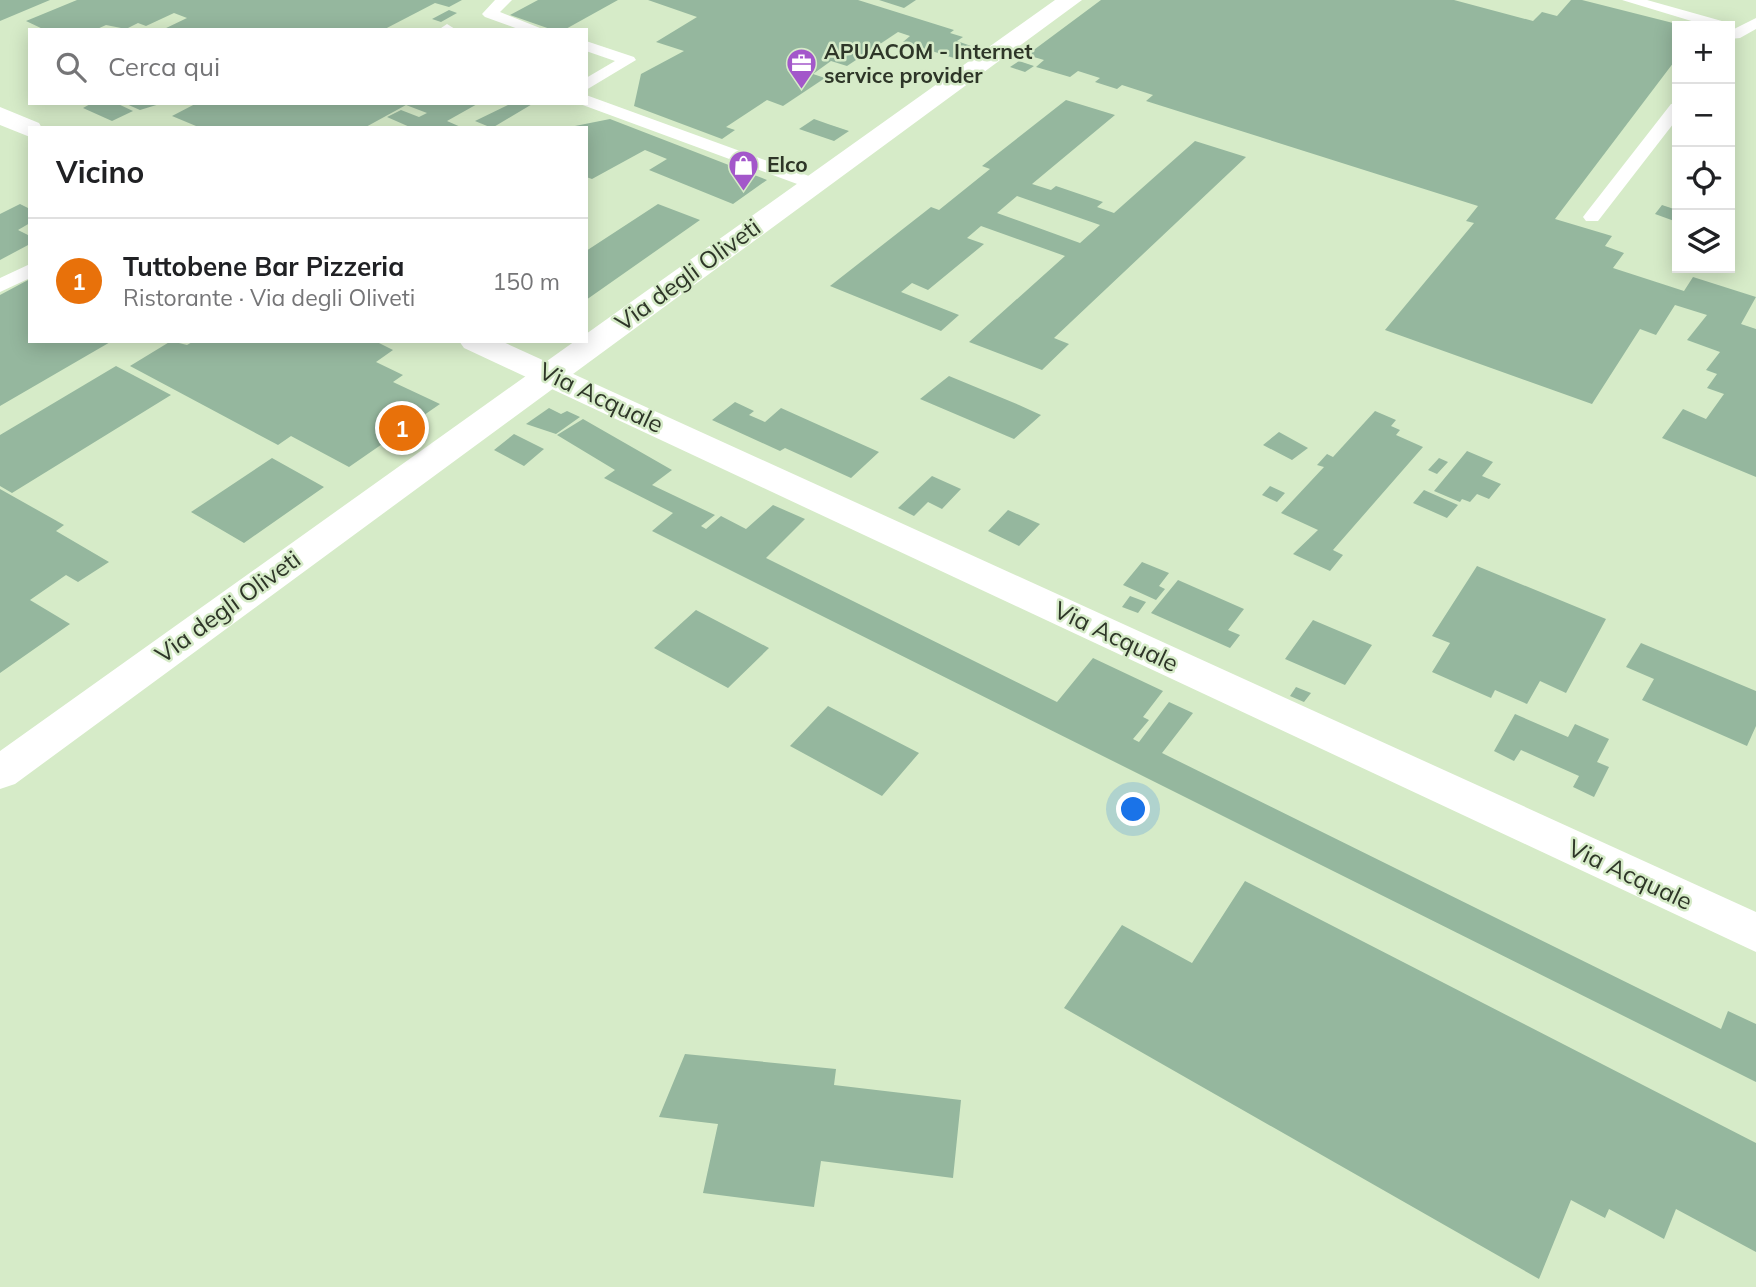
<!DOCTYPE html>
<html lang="it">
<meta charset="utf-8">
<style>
body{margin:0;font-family:Mulish,sans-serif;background:#f2f2f2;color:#202124}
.controls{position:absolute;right:21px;top:21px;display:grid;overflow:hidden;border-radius:0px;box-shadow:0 4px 18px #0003}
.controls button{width:63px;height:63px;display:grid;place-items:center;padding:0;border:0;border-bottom:2px solid #e0e0e0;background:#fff;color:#202124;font:35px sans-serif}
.you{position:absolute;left:1134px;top:810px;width:24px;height:24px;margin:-18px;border:5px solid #fff;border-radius:50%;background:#1a73e8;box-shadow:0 0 0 10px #1a73e833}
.badge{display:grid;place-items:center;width:46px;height:46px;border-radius:50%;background:#111827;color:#fff;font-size:23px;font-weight:700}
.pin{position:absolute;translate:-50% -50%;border:4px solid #fff;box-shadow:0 2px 7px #0006}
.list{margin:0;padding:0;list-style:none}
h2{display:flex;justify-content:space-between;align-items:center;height:91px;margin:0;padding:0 28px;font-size:30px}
h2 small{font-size:23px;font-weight:400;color:#757577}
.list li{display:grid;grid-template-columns:46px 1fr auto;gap:21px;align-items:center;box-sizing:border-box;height:126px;padding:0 28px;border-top:2px solid #e0e0e0}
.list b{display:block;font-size:26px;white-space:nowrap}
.list p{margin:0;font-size:23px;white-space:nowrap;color:#757577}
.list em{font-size:23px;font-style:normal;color:#757577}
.icon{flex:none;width:38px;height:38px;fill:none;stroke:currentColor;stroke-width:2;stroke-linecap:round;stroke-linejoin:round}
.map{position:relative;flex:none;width:1756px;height:1287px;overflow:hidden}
.search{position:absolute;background:#fff;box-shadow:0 4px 18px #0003;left:28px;top:28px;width:560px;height:77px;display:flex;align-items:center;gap:18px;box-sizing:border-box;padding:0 24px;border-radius:0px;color:#757577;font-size:26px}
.panel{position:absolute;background:#fff;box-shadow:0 4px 18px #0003;left:28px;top:126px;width:560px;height:217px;border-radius:0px}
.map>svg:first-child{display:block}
.building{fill:#95b79e;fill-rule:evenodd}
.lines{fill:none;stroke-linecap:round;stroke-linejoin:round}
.service{fill:#fff;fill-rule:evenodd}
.minor{fill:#fff;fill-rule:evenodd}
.secondary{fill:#fff;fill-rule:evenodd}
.labels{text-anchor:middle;stroke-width:5;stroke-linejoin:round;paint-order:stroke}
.far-poi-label{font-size:21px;font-weight:bold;fill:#2e3628;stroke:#d6ebc8;text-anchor:start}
.street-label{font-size:24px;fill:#2e3628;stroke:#d6ebc8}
</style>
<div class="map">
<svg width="1756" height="1287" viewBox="0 0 1756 1287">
<rect width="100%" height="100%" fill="#d6ebc8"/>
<path class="building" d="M0,0H50L0,21Z
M77,0H462L449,7L435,3L383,30H162L187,18L174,13L146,26L138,23L126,29L106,25L95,30H45L26,21Z
M538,0H618L564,30H553L510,15Z
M648,0H858L954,30L950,33L963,37L957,41L971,46L954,58L903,42L910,36L898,32L847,66L831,61L813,74L825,78L783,106L767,100L726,127L735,130L722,139L634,106L641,74L684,51L656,42L697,17Z
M879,0H916L904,8Z
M1101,0H1454L1533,21L1542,12L1557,16L1571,0H1582L1677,24V58L1555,219L1612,236L1605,246L1624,253L1613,268L1684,291L1693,277L1756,297L1741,324L1756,329V477L1662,438L1683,409L1706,419L1724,394L1707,388L1717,374L1706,370L1720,352L1687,340L1707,315L1675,305L1656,335L1640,329L1592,404L1385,330L1474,223L1466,221L1478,206L1146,101L1153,95L1122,85L1117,89L1095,82L1100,78L1078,71L1070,77L1036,67L1044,60L1027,55Z
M449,10L457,13L441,22L432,19Z
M1019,61L1034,66L1025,72L1010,67Z
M1066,100L1115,115L1032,184L1051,190L1056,186L1103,202L1097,207L1114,213L1195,141L1246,157L1054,338L1069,344L1042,370L969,342L1065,256L981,226L967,238L984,244L928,290L912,283L901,292L959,315L941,331L830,286L931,207L939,210L990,169L982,166ZM1017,196L1100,225L1080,243L997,213Z
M92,103H116L133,111L112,121L83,108Z
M124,103H163L140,110Z
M197,103H479L447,121L463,128H412L387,117L401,110L419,117L427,113L406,105L364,128H192L196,126L172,116Z
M512,103H534L492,128L475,121Z
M610,119L685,148L767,180L733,204L649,170L667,159L645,150L592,179L586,177V128L575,126Z
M814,119L828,124L849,131L834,141L799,129Z
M20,204L30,209V223L18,230L30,236V244L0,260V214Z
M658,204L700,220L586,300V251Z
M1662,205L1677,210V222L1655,214Z
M30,279V341H112L0,406V295Z
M171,341L187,345L194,341H375L393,350L376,362L403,375L393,382L440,404L349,467L291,436L278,445L130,366Z
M116,366L171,395L12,493L0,486V435Z
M949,376L1019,405L1041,415L1014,439L920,399Z
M735,402L754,411L749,415L765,422L781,408L879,452L851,478L785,448L780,451L712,420Z
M549,408L561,414L567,411L580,417L556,434L526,424Z
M1375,411L1396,420L1391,426L1400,430L1396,435L1423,447L1333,550L1343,555L1330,571L1293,554L1318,530L1281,513L1324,467L1317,465L1327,454L1333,457Z
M583,419L672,470L652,485L715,515L701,526L706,529L721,516L746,529L773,505L805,519L766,558L1057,702L1093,658L1163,691L1143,717L1149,720L1133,739L1139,742L1169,702L1193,713L1162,753L1721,1029L1728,1011L1756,1024V1082L652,531L673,513L604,478L615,470L557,435Z
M1279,432L1308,448L1292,460L1263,445Z
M514,434L544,449L524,466L494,450Z
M1467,451L1493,462L1482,476L1501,484L1489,499L1477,494L1470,502L1462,499L1460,502L1434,491Z
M272,458L324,487L244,543L191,512Z
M1439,458L1448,462L1437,474L1428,470Z
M932,476L961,489L942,509L928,502L914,516L898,508Z
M1270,486L1285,493L1277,502L1262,495Z
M0,489L64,525L56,531L109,562L78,582L66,575L30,600L70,624L0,673Z
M1424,490L1458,505L1447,518L1413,503Z
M1008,510L1040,524L1019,546L988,531Z
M1142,562L1169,573L1159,586L1165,589L1156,600L1123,585Z
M1477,566L1606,619L1566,693L1540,681L1527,704L1495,690L1491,698L1432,672L1450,643L1432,636Z
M1178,580L1244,609L1228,630L1240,635L1230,648L1151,613Z
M1130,596L1146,602L1138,613L1122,607Z
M696,610L769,648L728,688L654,648Z
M1313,620L1372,645L1345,685L1285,659Z
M1641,643L1756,691V726L1747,746L1642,700L1654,679L1626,667Z
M1296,687L1311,693L1304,702L1290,696Z
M828,706L919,753L882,796L790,746Z
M1515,714L1568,737L1575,724L1609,739L1597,762L1609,767L1594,797L1573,787L1579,776L1521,750L1514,761L1494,751Z
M1245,881L1756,1143V1252L1676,1209L1664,1239L1609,1209L1605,1218L1571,1200L1539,1279L1064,1008L1122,925L1192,963Z
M685,1054L836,1069L834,1085L961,1100L953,1178L821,1161L814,1207L703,1193L718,1124L659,1117Z"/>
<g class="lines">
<path class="service" d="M495,0H512L500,12L545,30H521L485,17L482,14Z
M1622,0H1647L1729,23L1732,26L1730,29V26H1708Z
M1756,18V29L1740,38L1730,39V31Z
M447,24L455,29L438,30Z
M586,41L634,57L636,60L586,90V78L615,61L586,51Z
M586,95L820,180L823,184L814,189L808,188L580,104L586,103Z
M1677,103V119L1598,221H1586L1583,217L1586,213L1671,104Z
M30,264V278L0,292V278Z"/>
<path class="minor" d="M0,107L39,123L42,128H30V137L0,125Z
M459,341H501L1756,912V952L464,348Z"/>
<path class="secondary" d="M1055,0H1082L15,784L0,789V751L575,341H586V334Z"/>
</g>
<defs>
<symbol id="office-pin" viewBox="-11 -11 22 30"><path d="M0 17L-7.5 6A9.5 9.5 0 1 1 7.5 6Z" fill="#a357ca" stroke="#d6ebc8"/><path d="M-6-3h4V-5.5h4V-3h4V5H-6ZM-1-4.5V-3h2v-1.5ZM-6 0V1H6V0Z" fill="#fff"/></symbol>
<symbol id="shop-pin" viewBox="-11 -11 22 30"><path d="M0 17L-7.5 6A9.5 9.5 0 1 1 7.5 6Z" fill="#a357ca" stroke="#d6ebc8"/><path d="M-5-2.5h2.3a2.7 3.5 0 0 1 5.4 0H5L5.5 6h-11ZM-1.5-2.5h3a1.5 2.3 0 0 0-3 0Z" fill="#fff"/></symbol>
</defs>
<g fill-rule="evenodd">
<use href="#office-pin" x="784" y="46" width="35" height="47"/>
<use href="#shop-pin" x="726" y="148" width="35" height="47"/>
</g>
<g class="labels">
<g class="far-poi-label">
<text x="824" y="59">APUACOM - Internet<tspan x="824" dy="24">service provider</tspan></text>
<text x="767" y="172">Elco</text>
</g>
<g class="street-label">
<text transform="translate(688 275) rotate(-36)" y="8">Via degli Oliveti</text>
<text transform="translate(601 398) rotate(25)" y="8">Via Acquale</text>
<text transform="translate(228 607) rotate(-36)" y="8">Via degli Oliveti</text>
<text transform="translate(1116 637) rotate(25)" y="8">Via Acquale</text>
<text transform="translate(1630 875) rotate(25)" y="8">Via Acquale</text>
</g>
</g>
</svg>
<div class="controls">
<button>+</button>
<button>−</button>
<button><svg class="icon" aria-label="locate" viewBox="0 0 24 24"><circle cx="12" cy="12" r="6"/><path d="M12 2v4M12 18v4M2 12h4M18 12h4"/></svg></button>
<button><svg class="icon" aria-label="layers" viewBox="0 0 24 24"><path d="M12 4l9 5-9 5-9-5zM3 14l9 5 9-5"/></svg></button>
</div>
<div class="you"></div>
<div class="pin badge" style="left:402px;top:428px;background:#e8710a">1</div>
<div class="search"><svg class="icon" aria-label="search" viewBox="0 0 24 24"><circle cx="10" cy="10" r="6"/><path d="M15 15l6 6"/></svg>Cerca qui</div>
<section class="panel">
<h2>Vicino<small></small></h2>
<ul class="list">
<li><span class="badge" style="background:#e8710a">1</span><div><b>Tuttobene Bar Pizzeria</b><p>Ristorante · Via degli Oliveti</p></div><em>150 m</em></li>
</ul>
</section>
</div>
